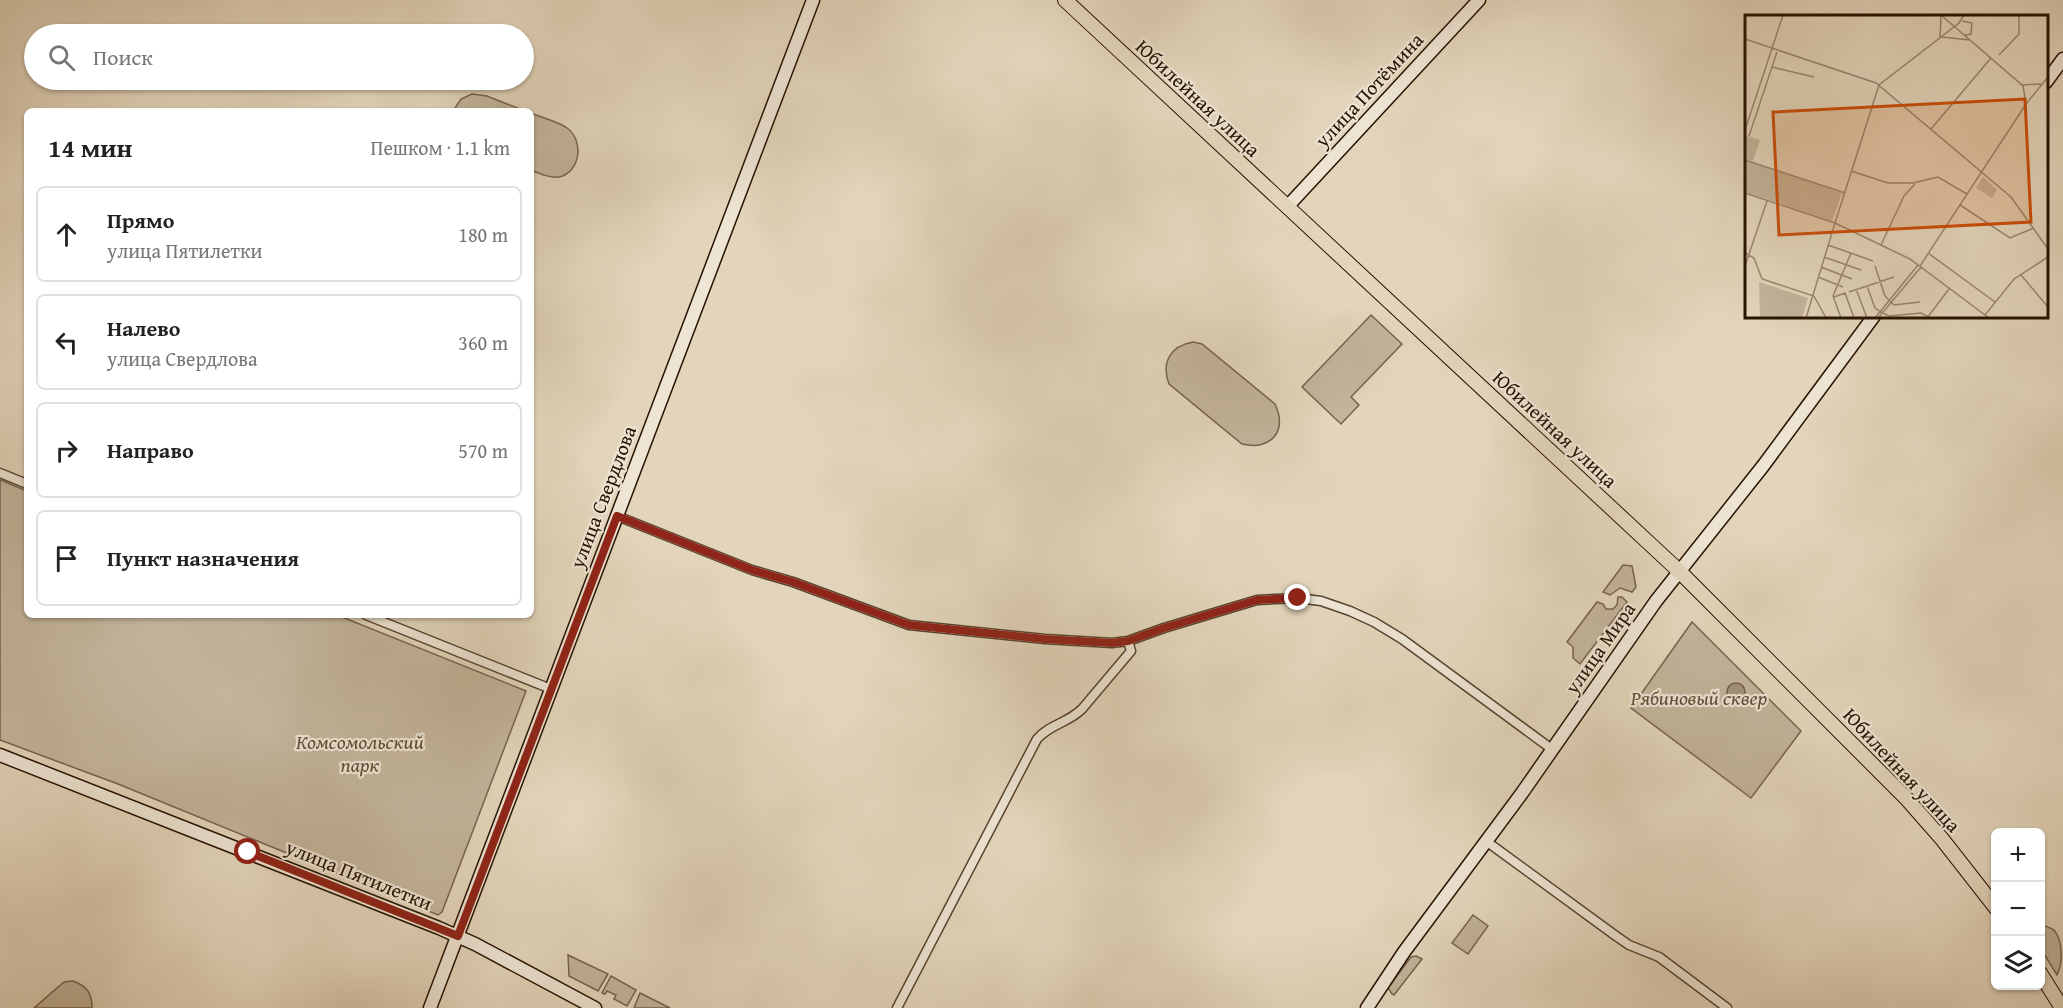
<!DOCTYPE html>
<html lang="ru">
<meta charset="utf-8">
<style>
body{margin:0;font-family:"Gentium Book Plus",serif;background:#f6f6f6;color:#222}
.controls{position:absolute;right:18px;bottom:18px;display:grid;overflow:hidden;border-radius:9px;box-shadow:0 2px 4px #0004}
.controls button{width:54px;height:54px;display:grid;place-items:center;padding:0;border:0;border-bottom:2px solid #e0e0e0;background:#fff;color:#222;font:30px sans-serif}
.stop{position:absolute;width:18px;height:18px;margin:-14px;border:4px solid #8f2418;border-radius:50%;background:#fff}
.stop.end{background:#8f2418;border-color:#fff;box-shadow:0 2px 6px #0008}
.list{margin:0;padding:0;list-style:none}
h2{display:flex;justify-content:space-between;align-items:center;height:78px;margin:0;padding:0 24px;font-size:26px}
h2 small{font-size:20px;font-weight:400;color:#767676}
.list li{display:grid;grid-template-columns:39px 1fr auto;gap:18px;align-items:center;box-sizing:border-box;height:96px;margin:0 12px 12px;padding:0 12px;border:2px solid #e0e0e0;border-radius:9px}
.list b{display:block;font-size:22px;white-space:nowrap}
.list p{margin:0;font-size:20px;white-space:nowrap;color:#767676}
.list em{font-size:20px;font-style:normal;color:#767676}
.icon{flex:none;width:33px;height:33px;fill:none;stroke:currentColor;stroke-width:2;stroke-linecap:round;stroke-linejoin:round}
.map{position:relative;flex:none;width:2063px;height:1008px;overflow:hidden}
.search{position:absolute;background:#fff;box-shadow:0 2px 4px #0004;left:24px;top:24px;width:510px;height:66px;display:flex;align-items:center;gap:15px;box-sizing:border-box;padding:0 21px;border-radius:33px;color:#767676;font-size:22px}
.panel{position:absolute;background:#fff;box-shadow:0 2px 4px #0004;left:24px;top:108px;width:510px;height:510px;border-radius:9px}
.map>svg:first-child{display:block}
.green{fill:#c3b49b;stroke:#75634e;stroke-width:1.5}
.water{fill:#a3937b;stroke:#715f4a;stroke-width:1.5}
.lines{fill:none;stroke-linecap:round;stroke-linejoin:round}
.street-casing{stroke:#56432f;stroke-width:11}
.secondary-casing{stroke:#271200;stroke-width:15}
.primary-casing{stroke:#271200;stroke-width:16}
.street{stroke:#ede4d3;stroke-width:8}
.secondary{stroke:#ede4d3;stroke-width:12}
.primary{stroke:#e3d5bb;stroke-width:14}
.route{stroke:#8f2418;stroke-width:8}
.labels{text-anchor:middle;stroke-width:4.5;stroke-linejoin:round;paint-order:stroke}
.street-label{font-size:20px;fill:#271200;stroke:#ede4d3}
.park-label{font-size:20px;font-style:italic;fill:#5e4b36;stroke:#ede4d3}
.inset-road{fill:none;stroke:#988770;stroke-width:1.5}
.view{fill:#cb4e0a;fill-opacity:0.15;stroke:#cb4e0a;stroke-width:3}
.inset-edge{fill:none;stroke:#271200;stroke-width:3}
</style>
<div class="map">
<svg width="2063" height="1008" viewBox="0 0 2063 1008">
<rect width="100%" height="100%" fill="#e3d5bb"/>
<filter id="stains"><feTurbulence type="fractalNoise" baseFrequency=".00333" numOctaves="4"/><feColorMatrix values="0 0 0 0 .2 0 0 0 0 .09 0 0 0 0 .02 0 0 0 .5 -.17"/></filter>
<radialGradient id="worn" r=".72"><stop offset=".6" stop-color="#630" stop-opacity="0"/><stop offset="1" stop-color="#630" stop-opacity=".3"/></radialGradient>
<path class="green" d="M472,94L487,96L525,111H453L461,99Z
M531,113C542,118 557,121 567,128C584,140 581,172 559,177C549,178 540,174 531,170Z
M1371,315L1402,344L1351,397L1359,405L1341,424L1302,387Z
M1193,342L1202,344L1275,404C1288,431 1271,451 1242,444L1169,384C1161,363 1170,346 1193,342Z
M0,480L27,491V615H337L526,691L442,912L438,915L118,784L0,740Z
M1623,565L1632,566L1636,587L1632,592L1620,588L1610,595L1603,592Z
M1618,597H1622L1627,602L1580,664L1573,658V647L1567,642L1597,602L1603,604L1606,609H1613L1617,605Z
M1692,622L1801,731L1751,798L1631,708Z
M1473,915L1488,926L1468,954L1452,943Z
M2041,925C2045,926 2051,928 2054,930C2063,941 2063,963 2057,975L2041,949Z
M568,955L608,974L598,991L569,976Z
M1416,956L1422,959L1394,995L1392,994L1388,988L1411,957Z
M611,976L636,990L627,1006L614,999L616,995L607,991L605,994L602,993Z
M73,981C87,986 92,993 92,1008H34L64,982Z
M640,993L670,1008H634Z"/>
<path class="water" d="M1727 692a9 9 0 1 1 18 0a9 9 0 1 1-18 0Z"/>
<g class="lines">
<defs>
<path id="street" d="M0,473L27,484
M617,516L752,570L793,582L909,625L1045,639L1112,643L1128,641L1164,628L1257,600L1298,598L1321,601L1350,611L1374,622L1402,639L1553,750
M366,615L551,689
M1486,841L1616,936L1629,945L1659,957L1727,1008
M897,1008L1037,739C1050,724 1068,723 1082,709L1131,651L1128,641"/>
<path id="secondary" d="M2046,82L2063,59
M1287,207L1479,0
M0,755L439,928L475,944L595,1008
M430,1008L813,0
M1367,1008L1404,952L1522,793L1656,601L1763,466L1874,316"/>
<path id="primary" d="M1065,0L1679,571L1906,798L1942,839L1996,908
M2040,973L2062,1008"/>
</defs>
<use href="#street" class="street-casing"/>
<use href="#secondary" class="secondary-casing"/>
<use href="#primary" class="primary-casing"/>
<use href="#street" class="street"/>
<use href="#secondary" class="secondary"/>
<use href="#primary" class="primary"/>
</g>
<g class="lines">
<path class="route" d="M248,852L458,936L617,516L752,570L793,582L909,625L1044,639L1112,643L1128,641L1164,628L1257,600L1298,598"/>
</g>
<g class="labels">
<g class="street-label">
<text transform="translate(1369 90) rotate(-47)" y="7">улица Потёмина</text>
<text transform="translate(1198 98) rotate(43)" y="7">Юбилейная улица</text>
<text transform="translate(1555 429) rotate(43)" y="7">Юбилейная улица</text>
<text transform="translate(603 497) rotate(-69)" y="7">улица Свердлова</text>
<text transform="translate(1600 648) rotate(-55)" y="7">улица Мира</text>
<text transform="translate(1902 770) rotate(47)" y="7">Юбилейная улица</text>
<text transform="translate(359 875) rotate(22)" y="7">улица Пятилетки</text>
</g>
<g class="park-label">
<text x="1699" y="705">Рябиновый сквер</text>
<text x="360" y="749">Комсомольский<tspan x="360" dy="23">парк</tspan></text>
</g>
</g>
<g transform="translate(1745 15)">
<rect width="303" height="303" fill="#e3d5bb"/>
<path d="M0,120L15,125L8,146L0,144ZM0,145L97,178L87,206L0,177ZM238,162L252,175L247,183L231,173ZM14,267L63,283L57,303L15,302Z" fill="#c3b49b"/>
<path class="inset-road" d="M217,6L227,8L226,19L220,20M197,22L225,25M195,23L196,0M0,24L131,68L266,182L303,234M254,40L274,19V0M27,52L69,62M277,70L296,69M281,89L303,62M186,114L246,43M0,115L38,0M4,121L32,37M0,145L100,178M106,156L143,168H168L193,162L222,179M0,178L90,208L165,244L244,303M215,190L265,223L289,213M90,208L134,70L214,8L219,0M83,230L128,246M136,230L159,181L170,169M0,238L9,243L17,264L69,281L81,303M183,238L250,287M79,242L116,255M0,251L22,186M130,251L140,281L149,290L175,287M175,251L281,89L278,71L196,0M76,252L107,264M276,260L303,292M73,262L98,272M122,271L130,293L136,297L144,301L176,298L186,303M111,274L122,303M104,277L149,262M89,282L100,278L109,303M240,300L269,264L303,242M61,303L90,208M96,303L88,281L106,238M130,303L173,250M133,303L176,252M182,303L204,274"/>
<path class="view" d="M280,84L286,207L34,220L28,97Z"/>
<rect width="303" height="303" class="inset-edge"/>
</g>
<rect width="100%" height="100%" filter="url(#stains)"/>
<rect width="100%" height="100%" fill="url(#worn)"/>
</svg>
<div class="controls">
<button>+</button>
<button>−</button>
<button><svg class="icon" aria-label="layers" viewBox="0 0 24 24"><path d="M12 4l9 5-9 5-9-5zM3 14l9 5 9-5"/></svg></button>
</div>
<div class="stop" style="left:248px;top:852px"></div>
<div class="stop end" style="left:1298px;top:598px"></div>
<div class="search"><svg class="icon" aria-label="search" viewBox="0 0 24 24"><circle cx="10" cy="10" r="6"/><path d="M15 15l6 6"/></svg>Поиск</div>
<section class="panel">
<h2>14 мин<small>Пешком · 1.1 km</small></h2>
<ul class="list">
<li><svg class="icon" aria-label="ahead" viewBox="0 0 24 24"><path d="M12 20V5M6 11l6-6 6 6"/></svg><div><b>Прямо</b><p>улица Пятилетки</p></div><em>180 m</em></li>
<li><svg class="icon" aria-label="left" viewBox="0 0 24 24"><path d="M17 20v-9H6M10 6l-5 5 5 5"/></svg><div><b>Налево</b><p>улица Свердлова</p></div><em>360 m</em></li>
<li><svg class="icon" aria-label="right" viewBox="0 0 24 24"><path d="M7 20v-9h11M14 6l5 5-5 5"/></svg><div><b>Направо</b></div><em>570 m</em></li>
<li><svg class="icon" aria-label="arrive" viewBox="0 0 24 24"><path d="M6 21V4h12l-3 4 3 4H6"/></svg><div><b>Пункт назначения</b></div></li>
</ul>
</section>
</div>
